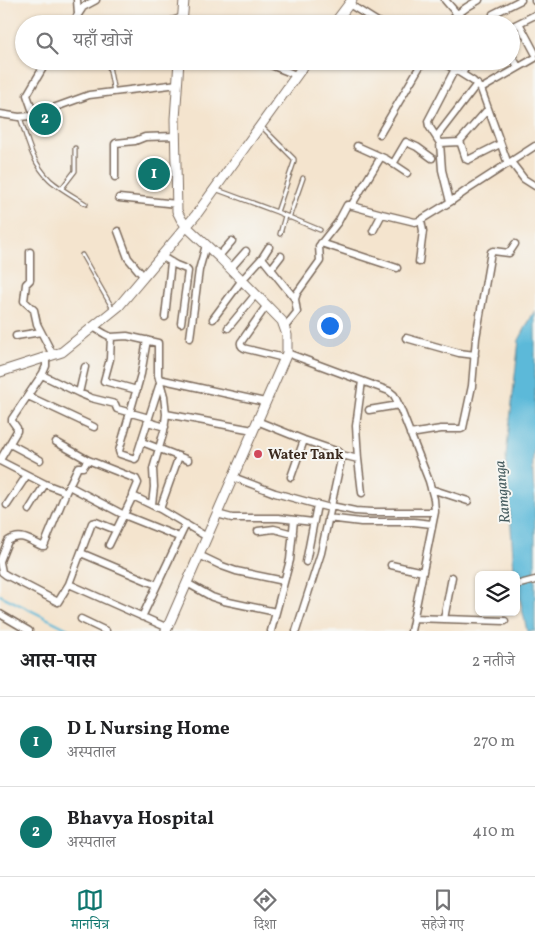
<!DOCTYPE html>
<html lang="hi">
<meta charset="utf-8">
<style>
body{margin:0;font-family:Vollkorn,"Noto Serif Devanagari",serif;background:#f2f2f2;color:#202124}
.controls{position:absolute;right:15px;bottom:15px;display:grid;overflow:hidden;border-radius:8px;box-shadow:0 1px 4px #0004}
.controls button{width:45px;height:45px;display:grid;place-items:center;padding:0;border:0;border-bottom:1px solid #e0e0e0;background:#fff;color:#202124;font:25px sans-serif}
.you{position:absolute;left:329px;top:325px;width:18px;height:18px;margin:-12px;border:4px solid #fff;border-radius:50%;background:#1a73e8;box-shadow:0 0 0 8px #1a73e833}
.badge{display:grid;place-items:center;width:32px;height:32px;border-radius:50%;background:#0f766e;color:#fff;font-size:16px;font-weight:700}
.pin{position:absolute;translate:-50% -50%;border:2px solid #fff;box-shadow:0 1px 5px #0006}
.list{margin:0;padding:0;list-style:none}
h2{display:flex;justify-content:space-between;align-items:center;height:65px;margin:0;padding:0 20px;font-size:21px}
h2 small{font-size:16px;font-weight:400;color:#757577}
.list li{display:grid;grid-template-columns:32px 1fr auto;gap:15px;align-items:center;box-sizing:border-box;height:90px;padding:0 20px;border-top:1px solid #e0e0e0}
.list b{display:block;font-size:19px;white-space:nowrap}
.list p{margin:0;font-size:16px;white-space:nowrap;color:#757577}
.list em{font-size:16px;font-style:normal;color:#757577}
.icon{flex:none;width:28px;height:28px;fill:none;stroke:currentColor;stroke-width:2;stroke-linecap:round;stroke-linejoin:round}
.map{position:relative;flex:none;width:535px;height:631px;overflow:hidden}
.search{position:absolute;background:#fff;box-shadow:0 1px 4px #0004;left:15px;right:15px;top:15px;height:55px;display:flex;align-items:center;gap:12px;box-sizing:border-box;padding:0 18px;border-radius:28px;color:#757577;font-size:19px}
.sheet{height:245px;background:#fff}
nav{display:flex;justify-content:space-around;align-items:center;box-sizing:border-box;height:70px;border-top:1px solid #e0e0e0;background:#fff;font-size:14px;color:#757577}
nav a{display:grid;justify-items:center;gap:2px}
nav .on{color:#0f766e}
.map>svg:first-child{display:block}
.water{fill:#5bb9d9;stroke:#4b727c}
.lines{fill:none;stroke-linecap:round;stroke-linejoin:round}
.stream{stroke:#5bb9d9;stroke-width:2}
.service-casing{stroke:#7c6b5c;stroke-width:5.5}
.minor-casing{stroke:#7c6b5c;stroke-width:9}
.tertiary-casing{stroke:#7c6b5c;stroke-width:11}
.service{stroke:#fff;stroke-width:3}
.minor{stroke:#fff;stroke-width:6}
.tertiary{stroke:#fff;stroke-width:9}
.poi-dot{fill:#d1495b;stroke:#f6f6f2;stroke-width:2}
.labels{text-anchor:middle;stroke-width:4;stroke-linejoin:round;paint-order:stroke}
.poi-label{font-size:14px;font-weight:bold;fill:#3b2a1e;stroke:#f6f6f2;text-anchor:start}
.water-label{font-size:15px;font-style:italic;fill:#465c5f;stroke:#f6f6f2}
</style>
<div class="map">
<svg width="535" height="631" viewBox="0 0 535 631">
<rect width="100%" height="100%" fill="#f6f6f2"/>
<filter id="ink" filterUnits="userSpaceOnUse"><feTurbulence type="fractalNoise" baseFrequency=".02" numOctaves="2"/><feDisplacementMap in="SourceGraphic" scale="10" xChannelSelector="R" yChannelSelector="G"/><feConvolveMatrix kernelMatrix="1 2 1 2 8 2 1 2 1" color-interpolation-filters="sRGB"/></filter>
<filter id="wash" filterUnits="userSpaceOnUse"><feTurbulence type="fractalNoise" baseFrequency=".0096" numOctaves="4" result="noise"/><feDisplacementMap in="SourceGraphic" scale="20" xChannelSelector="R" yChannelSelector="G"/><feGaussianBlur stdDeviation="1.12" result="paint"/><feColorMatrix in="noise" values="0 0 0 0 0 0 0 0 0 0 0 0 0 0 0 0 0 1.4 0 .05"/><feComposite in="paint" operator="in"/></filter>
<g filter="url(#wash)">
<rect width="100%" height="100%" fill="#f4e4ce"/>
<path class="water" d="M535,310V436C532,457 532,477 535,498V631H527L516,581V575H515L514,570L506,456L519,340Z"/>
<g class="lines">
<path class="stream" d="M0,595L72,631"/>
</g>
</g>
<g filter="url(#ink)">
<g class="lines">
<defs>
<path id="service" d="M158,24L181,16
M108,61L114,92
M20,117C27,139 32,163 50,180C59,188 75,197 86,204
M261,126L294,159V162L277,212
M62,188L75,171V148
M215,189L277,212L320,230
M289,218L303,178
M280,234L285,216
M82,255L113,309"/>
<path id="minor" d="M77,0L78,14
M445,0L457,14
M535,0V1
M349,4L381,24
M493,14L521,0
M519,23L535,53
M72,24L83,7L96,0
M449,24C456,13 468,6 479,0
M471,24V23
M511,27L535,15
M511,54L518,67
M441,61L473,81L481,89L508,164
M266,63L296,75
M462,74L469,61
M481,89L535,58
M0,114L19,117L31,116L89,95L178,84
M34,115L27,95L47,61
M380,134L423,61
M437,136L477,84
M460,141L466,159L468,160L500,144
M440,143L459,142L488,109
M357,146L386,159L407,173
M511,162L524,179L535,186
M393,164L406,142L417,147L432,158
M115,177V144L116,143L135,141L145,137L175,136
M119,198L177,204
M450,202L442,170L440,143L429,126L428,121L455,69
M351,206L381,157
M118,231L128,258L144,277
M373,231L382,214
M321,243L397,268
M30,252V280L26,284L24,301L34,310L37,324L53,355
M161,256L176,265L186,269L188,271L181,323
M219,256L232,241
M262,258L295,299
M419,262L423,231L421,220
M231,268L246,251
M271,269L281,256
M267,305L241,342C240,346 243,348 247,349L284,358
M165,317L171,262
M213,319L242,280L262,258L269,247
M93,327L105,334L111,337L127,336L158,343V375L164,396L166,414L164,431L153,469L154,487L152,504
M285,327L297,312L295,299L297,293L320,261L319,246L338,222L347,205H349L382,214L415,222L419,221L450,202L467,190L535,146
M228,328L256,294
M16,336L41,332
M111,337L110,359L104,381L137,390
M190,338L199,270L206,245
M406,338L459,353L475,355
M147,340L141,374L119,451L120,454L135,459L136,458L160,383
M287,353L389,391L394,395L399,405L429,481L434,499L435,512L411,631
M42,375L79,393L91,398L115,404L117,409L149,418
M159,379L265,402
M362,381L356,426L358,459L362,493
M79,393L85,367
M28,396L94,427
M369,410L399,405
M166,414L253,430
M257,421L304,440L339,452L342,455L321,553L296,631
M148,422L165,427
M410,434L441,429H461L463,428L472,386L476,338L491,252L493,251L509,253L515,244
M56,442L88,460L136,479L138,483L133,495V496L160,509L207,537
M142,442L188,460
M10,444L40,460
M342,455L358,459
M0,460L17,431V428L12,421V419L43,373L46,366V357
M0,461L45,484L66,492
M233,477L275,493L330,508
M291,477L304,440
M69,486L124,515L179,537
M431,489L468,501
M7,505L27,475
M331,506L355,511L372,512H435
M160,509L179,456
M29,510L45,484
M217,514L232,518H278L313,522
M328,518L361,522H414L432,524
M258,531L274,529L293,534
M109,545L133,496
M81,553L157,585
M199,555L222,566L236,571L284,581
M0,561L8,541C21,532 30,541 42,546H44L66,492L78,467H83L88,460
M0,562L2,572L6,575L58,602L69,584L92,523L96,522L116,530
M306,562L317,505
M391,565L423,572
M187,583L212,597L224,601L276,612
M69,584L168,628
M516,585L535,580
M0,614L29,631
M142,617L186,524
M413,618L505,621
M81,619L106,631
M444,619L452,577
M271,631L290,560L294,520"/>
<path id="tertiary" d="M182,24L184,0
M334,24L352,0
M0,372L62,352L119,306L196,215L307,61
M166,631L287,353V335L282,321L220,258L187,227L181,219L177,211L175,119L179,61"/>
</defs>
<use href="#service" class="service-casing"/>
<use href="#minor" class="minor-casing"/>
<use href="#tertiary" class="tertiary-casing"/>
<use href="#service" class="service"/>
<use href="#minor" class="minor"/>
<use href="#tertiary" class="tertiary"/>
</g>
</g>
<circle class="poi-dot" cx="258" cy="454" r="5"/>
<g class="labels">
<g class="poi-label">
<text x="268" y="459">Water Tank</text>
</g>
<g class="water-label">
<text transform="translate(502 492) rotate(-95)" y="5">Ramganga</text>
</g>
</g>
</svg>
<div class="controls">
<button><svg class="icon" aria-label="layers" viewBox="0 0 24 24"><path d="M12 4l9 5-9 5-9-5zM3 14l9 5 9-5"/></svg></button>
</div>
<div class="you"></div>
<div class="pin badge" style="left:154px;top:174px">1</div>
<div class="pin badge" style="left:45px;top:119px">2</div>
<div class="search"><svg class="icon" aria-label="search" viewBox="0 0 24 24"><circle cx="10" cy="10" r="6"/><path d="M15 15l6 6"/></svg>यहाँ खोजें</div>
</div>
<section class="sheet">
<h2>आस-पास<small>2 नतीजे</small></h2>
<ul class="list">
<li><span class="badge">1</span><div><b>D L Nursing Home</b><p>अस्पताल</p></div><em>270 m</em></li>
<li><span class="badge">2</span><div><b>Bhavya Hospital</b><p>अस्पताल</p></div><em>410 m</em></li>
</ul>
</section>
<nav>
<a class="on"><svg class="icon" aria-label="map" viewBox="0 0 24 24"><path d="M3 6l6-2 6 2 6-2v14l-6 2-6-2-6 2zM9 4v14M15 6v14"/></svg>मानचित्र</a>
<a><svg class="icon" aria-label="directions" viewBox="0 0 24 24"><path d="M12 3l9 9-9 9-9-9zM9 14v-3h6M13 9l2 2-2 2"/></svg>दिशा</a>
<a><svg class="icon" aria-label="saved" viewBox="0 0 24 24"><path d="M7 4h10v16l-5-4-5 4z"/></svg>सहेजे गए</a>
</nav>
